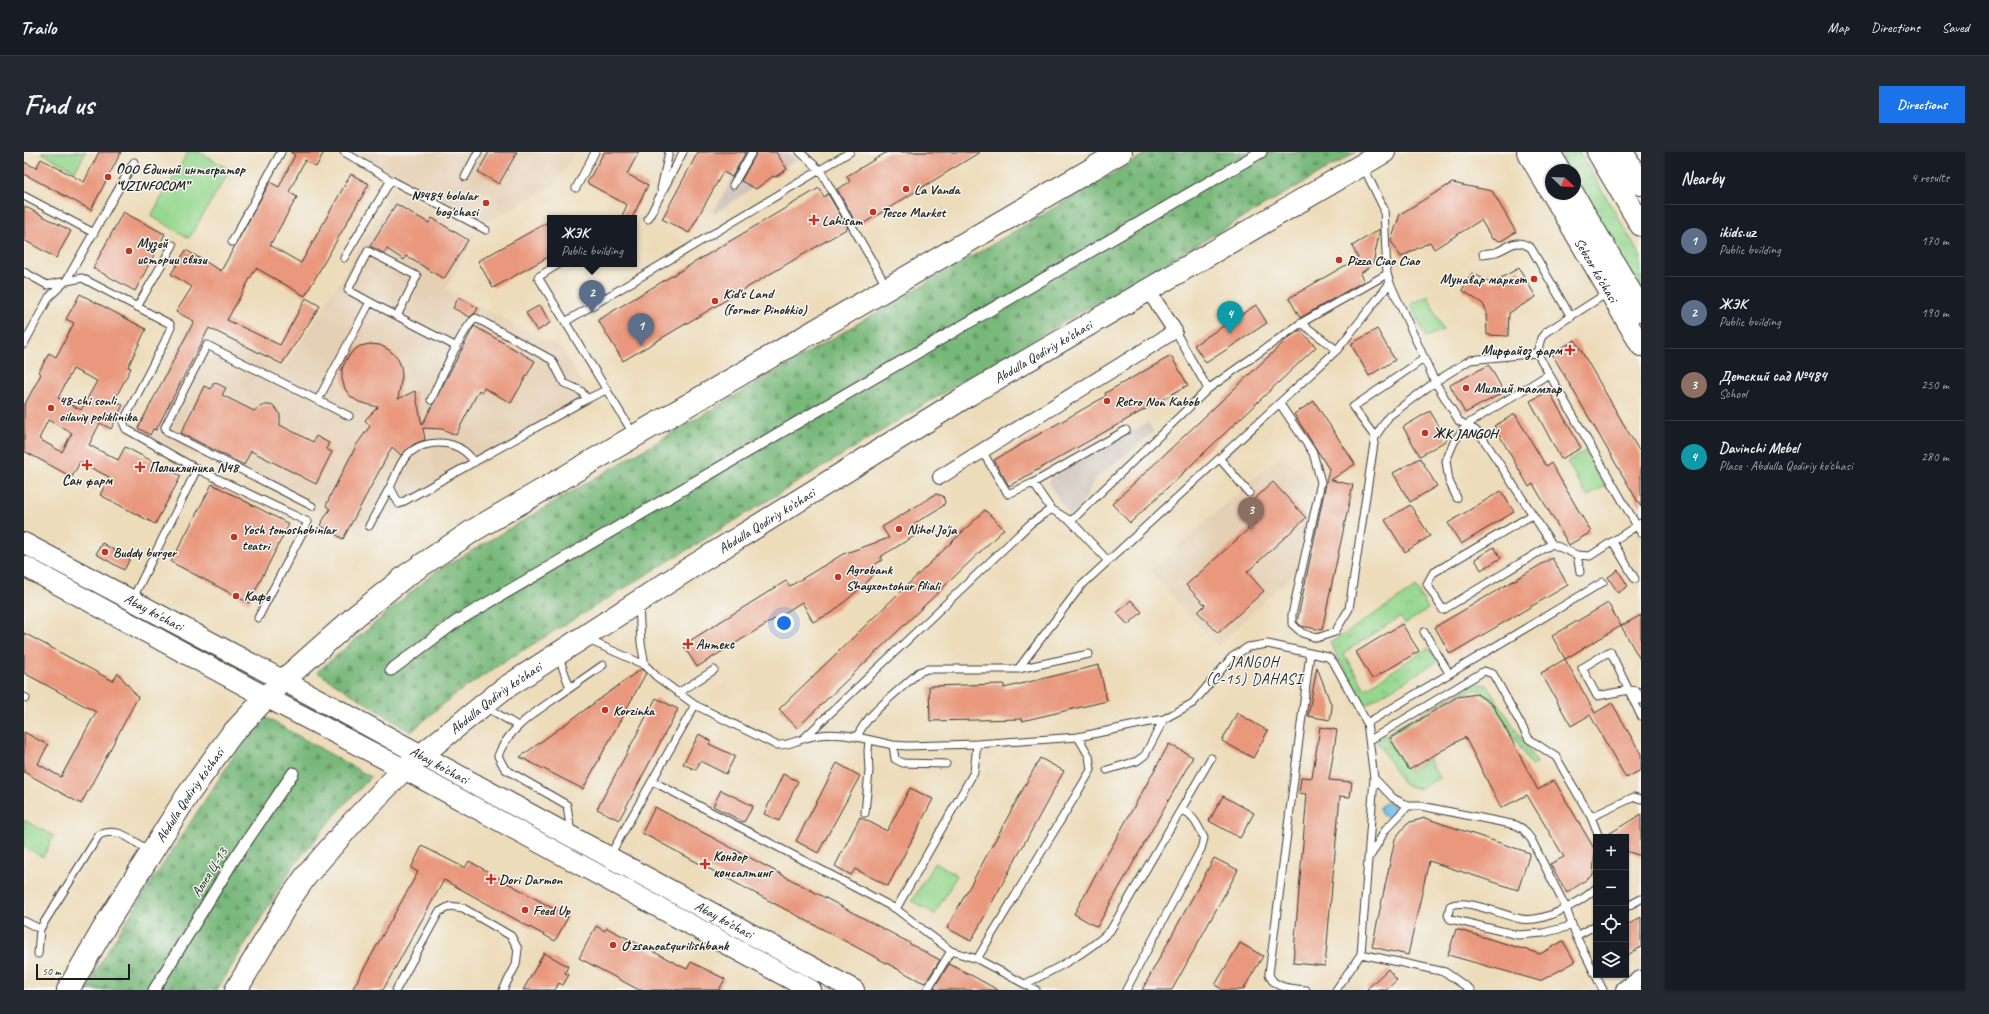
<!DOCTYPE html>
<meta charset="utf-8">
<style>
body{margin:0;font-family:Caveat,sans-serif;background:#242831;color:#f1f3f6}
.controls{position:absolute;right:12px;bottom:12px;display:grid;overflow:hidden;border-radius:0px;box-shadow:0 1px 3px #0004}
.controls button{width:36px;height:36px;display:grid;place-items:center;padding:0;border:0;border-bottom:1px solid #363941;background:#171b24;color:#f1f3f6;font:20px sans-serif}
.compass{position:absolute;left:1521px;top:12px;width:36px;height:36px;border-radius:50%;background:#171b24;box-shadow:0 1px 3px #0004;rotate:113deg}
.scale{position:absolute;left:12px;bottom:10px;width:94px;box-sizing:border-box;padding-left:4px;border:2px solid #1c1c1c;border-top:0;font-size:11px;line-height:14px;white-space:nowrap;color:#1c1c1c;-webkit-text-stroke:3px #f6f6f2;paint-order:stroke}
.you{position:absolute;left:760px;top:471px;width:14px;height:14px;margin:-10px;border:3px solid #fff;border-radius:50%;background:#1a73e8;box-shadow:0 0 0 6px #1a73e833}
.badge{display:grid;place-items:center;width:26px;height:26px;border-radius:50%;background:#1a73e8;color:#fff;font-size:13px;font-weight:700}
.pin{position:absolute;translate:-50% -33px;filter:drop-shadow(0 1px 2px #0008)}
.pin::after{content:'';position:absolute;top:21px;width:14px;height:12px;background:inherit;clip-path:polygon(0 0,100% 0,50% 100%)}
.popup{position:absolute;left:523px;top:63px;width:90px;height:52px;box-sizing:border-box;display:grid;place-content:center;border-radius:0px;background:#171b24;filter:drop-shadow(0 1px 3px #0005);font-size:13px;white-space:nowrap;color:#9ea1a6}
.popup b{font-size:15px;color:#f1f3f6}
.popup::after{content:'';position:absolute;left:50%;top:100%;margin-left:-8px;border:8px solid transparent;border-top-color:#171b24}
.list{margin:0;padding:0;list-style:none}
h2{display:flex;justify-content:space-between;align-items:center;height:52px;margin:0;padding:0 16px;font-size:17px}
h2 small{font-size:13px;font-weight:400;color:#9ea1a6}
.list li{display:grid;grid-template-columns:26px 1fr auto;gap:12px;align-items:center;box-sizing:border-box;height:72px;padding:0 16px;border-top:1px solid #363941}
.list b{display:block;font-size:15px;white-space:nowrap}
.list p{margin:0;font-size:13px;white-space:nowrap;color:#9ea1a6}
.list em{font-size:13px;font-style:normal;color:#9ea1a6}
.icon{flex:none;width:22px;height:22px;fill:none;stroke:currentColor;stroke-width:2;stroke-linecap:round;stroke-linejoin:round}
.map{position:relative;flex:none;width:1617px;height:838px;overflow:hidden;border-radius:0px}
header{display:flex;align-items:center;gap:24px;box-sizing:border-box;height:56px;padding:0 20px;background:#171b24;border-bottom:1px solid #363941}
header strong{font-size:19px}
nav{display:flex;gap:22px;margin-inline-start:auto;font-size:14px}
.intro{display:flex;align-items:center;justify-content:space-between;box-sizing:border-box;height:96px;padding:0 24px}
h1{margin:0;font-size:28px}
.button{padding:10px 18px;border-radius:0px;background:#1a73e8;color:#fff;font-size:14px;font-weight:700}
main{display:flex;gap:24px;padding:0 24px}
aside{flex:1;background:#171b24;border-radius:0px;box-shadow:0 1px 3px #0004}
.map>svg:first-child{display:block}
.built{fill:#e5d0b5}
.industrial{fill:#ccc2b9}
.grass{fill:url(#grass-tufts);stroke:#597a56}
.forest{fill:url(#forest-firs);stroke:#4a6a4b}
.park{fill:#96d890;stroke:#597a56}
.water{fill:#75c1ef;stroke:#486e86}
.building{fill:#e9987d;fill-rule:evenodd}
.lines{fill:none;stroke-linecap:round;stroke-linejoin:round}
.service-casing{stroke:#3b3934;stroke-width:9}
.pedestrian-casing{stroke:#3b3934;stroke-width:13}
.minor-casing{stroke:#3b3934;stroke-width:16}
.secondary-casing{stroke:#3b3934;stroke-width:22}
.primary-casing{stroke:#3b3934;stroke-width:24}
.service{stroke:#fff;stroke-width:7}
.pedestrian{stroke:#fff;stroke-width:11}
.minor{stroke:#fff;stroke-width:14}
.secondary{stroke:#fff;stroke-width:20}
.primary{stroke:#fff;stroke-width:22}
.poi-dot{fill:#c8321e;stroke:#f6f6f2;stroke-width:1.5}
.labels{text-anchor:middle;stroke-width:3;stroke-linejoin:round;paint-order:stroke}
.poi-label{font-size:14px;font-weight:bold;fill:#1c1c1c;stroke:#f6f6f2;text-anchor:start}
.street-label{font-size:14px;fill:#1c1c1c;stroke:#f6f6f2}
.neighbourhood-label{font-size:15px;letter-spacing:1px;fill:#1c1c1c;stroke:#f6f6f2}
</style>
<header>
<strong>Trailo</strong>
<nav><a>Map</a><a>Directions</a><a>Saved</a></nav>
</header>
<div class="intro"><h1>Find us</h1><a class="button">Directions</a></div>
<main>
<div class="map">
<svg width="1617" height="838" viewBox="0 0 1617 838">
<defs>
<pattern id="grass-tufts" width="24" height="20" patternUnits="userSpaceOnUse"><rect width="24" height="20" fill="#96d890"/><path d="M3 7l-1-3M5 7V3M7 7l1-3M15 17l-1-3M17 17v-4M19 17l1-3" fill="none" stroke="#81b97c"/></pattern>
<pattern id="forest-firs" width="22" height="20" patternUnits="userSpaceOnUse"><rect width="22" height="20" fill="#78b87a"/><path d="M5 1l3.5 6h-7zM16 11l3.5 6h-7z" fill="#629563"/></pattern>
</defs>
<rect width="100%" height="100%" fill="#f6f6f2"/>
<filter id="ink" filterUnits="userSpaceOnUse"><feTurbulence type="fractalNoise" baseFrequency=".025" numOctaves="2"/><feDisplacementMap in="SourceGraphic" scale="8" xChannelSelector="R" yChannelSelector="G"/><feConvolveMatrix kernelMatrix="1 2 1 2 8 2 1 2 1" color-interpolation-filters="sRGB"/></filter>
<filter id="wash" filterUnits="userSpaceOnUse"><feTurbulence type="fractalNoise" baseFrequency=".012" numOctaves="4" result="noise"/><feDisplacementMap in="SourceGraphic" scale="16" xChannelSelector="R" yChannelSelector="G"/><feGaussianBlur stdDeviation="0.9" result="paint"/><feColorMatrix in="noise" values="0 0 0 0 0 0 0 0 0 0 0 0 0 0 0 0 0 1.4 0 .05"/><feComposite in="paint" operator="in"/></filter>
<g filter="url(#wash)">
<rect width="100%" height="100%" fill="#eddcba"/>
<path class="built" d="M332,0H550L532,32L463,70Z
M369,37L452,81L422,137L538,197L567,247L390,351L341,385L176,302L172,306L112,278L135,235L166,168L260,214L302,152Z
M1258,302L1290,335L1270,421L1193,494L1126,419Z"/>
<path class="industrial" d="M723,0H758L773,7L688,63Z
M1124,270L1130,280L1070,328L1055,357L1050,362L1045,363L1025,331L1026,326Z"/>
<path class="grass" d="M17,0H62L51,19Z
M1534,0H1555L1617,104V143L1551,30V18H1544Z
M1392,435L1404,457L1381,472L1376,465L1319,501L1341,537L1404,496L1414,509L1341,553L1306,491Z
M1451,531L1463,533L1513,611L1507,614L1468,548L1453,537L1431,543L1362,585L1385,620L1405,607L1415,626L1396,637L1379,632L1352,588Z"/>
<path class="forest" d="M1125,0H1332L939,229L480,510L430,543L387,580L293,520L410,421Z
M241,565L347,625L320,653L269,714L193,838H60L104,766L219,590Z"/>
<path class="park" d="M164,0H175L206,18L165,86L127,64Z
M1404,144L1419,178L1401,185L1387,152Z
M1561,299L1581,334L1563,344L1543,310Z
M0,668L30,684L19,705L0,695Z
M911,710L933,723L911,762L888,749Z"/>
<path class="water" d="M1356 658a7 7 0 1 1 14 0a7 7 0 1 1-14 0Z"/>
<g id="blocks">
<path class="building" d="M75,0H97L67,58L0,22V10L12,16L17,7L60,30Z
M266,0H300L292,15L281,8L265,40L273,45L246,93L277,111L327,22L345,32L281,144L232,116L203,168L256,193L282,146L296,154L258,212L185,176L132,278L129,277L126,283L114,276L170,169L152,160L168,135L147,122L162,98L197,119L246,30L255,35L271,3Z
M465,0H493L475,32L454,20Z
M580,0H615L603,22L624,33L608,66H597L603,53L563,31Z
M674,0H722L708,25L699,20L665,81L638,67Z
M733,0H752L763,17L751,25L749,24L732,37L717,29Z
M863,0H956L837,73L835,70L832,71L813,37L826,30L823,24Z
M1428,31L1468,39L1492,80L1477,89L1468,87L1457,68L1410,97L1406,90L1377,105L1367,89L1376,62Z
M795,36L800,45L804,42L824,76L599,209L574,168Z
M372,52L405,71L408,66L444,88L420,127L382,104L380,108L363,97L360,101L346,94Z
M0,54L47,79L32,106L0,88Z
M99,60L141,82L111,139L69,116Z
M526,69V104L469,136L454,109Z
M1356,77L1349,112L1336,122L1340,129L1276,166L1265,146L1334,106L1328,94Z
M1495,116L1512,145L1485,161L1484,184L1463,183L1462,158L1459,152L1438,138L1448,121L1468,131Z
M56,142L122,177L104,215L107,216L90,249L99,253L87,277L76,271L65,293L94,308L101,295L157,324L131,372L76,343L85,325L56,310L48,325L0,299V254L17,222L15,220L25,201L32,205L50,171L42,167ZM49,217L73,229L57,258L34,246ZM24,268L48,281L38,300L15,287Z
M435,145L454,156L451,161L446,165L429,156Z
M516,153L526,171L513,179L502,161Z
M1232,153L1243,171L1182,211L1170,193Z
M450,174L511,209L487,251L460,236L458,240L455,238L432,283L418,277L399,276L401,288L390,292L377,303L368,295L319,387L296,373L306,357L302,354L308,340L333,292L346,274L341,268L354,255L335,250L327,245L321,237L318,227V217L322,208L328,200L336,194L346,192L356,193L365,198L373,205L377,214L378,224L374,247L391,239L398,273Z
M1353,177L1371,208L1345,224L1327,192Z
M1276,178L1292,195L1106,371L1088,352L1263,187Z
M1551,188L1617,302V355L1528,202Z
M1147,204L1164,233L985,334L970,308L1082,244L1081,241Z
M1465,213L1480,240L1441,261L1426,233Z
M190,230L202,236L198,243L230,259L235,255L241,253H247L253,257L256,263V273L289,290L292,284L305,291L302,297L308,300L292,332L227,299L220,313L157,281L180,234L187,237Z
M1525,239L1557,296L1537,307L1506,249Z
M1290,249L1331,312L1307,328L1329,333L1298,478L1277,474L1273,470L1305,317L1270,262Z
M1406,259L1423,288L1396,304L1379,275Z
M1491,262L1522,314L1527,311L1567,380L1545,393L1509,332L1505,335L1470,274Z
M1396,306L1413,334L1386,350L1369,321Z
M1249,330L1282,366L1223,420L1240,439L1194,481L1174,460L1181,453L1162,433L1238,365L1226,351Z
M188,332L265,372L225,451L147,410Z
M1477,339L1490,360L1437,392L1424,371Z
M912,342L919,344L921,350L919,354L891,371L897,380L856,405L858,408L849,414L853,419L841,432L809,460L789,470L778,450L673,515L659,493L762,429L766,434L819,402L865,386L858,375Z
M1386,353L1406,384L1381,400L1361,368Z
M961,358L980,377L773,576L755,557Z
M78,391L106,407L100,418L72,402Z
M1470,395L1477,406L1457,418L1451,407Z
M1528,406L1544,433L1426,502L1411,475Z
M1594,418L1604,434L1594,441L1584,425Z
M1107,448L1118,460L1104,473L1093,461Z
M1584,451L1597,474L1541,507L1528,484Z
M1617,463V509L1597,474Z
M1378,472L1395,499L1348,527L1332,500Z
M0,481L89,529L94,521L114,545L57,652L0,620V580L24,593L14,612L37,625L72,560L0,521Z
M1541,507L1571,561L1588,551L1617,602V618L1602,626L1566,563L1547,574L1517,521Z
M1075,513L1083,549L998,569V567L906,569L905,534L980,532V536Z
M1293,515L1308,555L1306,568L1284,564Z
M617,517L622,521L559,637L496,605Z
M1453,542L1469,553L1514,638L1530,628L1571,698L1569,723L1543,741L1526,712L1540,705L1503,643L1477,656L1441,585L1385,618L1366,586L1433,545Z
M632,546L654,557L595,668L573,657Z
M1213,561L1244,579L1229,606L1198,589Z
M1296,575L1313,578L1305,628L1328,630L1326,645L1316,644L1301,814L1269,811L1283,642L1275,641L1277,625L1288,626Z
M675,582L687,589L685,592L711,604L702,622L676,609L672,618L659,612Z
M1145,592L1169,605L1073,775L1050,762Z
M1016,606L1040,619L947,789L923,776Z
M813,611L836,624L794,701L772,689Z
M759,622L774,629L755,669L740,662Z
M886,636L909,647L864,734L831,717L827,723L811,714L836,665L863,679Z
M697,638L729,654L720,670L689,654Z
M1199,644L1230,661L1216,686L1185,669Z
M631,655L886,791V792L916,808L901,831L896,829L618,681Z
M1617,662V704L1602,699V685H1580Z
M1401,666L1506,701L1494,738L1405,709L1384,803L1348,795L1371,687L1383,671Z
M398,694L441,716L445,709L544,765L531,789L420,728L359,838H328L394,720L387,716Z
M1190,706L1214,718L1148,838H1118Z
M1617,765V795L1602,804V774Z
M572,774L581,779L583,776L663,817L667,810L701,827L695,838H615L555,806Z
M1432,777L1516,802L1539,789L1551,810L1516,829L1424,803Z
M1216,791L1239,804L1219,838H1199L1191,833Z
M520,801L544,814L541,821L545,823L539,833L535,831L531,838H499Z
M925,812L945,822L974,838H915L910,836Z
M1364,817L1373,828L1362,838H1342Z"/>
</g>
</g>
<g filter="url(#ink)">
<use href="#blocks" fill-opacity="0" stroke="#3b3934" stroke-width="1"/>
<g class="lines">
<defs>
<path id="service" d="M320,0L367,28L462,78
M776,0L796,18L863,135
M1339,14L1360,57L1363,122L1366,131L1411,230L1446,208L1513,201
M441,25L454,0
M709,33L728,0
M552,36L571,0
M637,37L645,0
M0,44L70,81
M624,67L659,0
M208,90L257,0
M1459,102C1463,101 1468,101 1472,100C1487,95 1490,85 1507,96L1547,165
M320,106L367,28
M535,112L514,125L610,283
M0,120L23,133L58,126L146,172L147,175L141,189L99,270L102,277L173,317L284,370L234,466
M1585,140L1522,180L1517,186L1513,201L1617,381
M346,150L324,138L344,99L393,124L373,164
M113,155L149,93
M541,170L826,0
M1277,171L1313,198
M1151,179L1184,237
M0,192L25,145L42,129L110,10
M294,248L346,150L433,195
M407,248C415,231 438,175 452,166L528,208L540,231L557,239L563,247L582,238
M1256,252L1289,301L1297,330L1268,463V472L1278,481L1293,486L1311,480L1325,457L1351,285L1365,264L1411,230L1435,269L1451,278L1458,285L1528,392L1553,403
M1351,285L1329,255L1401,206
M958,299L984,342L1009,331L1102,278
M1196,307L1225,341
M451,310C447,306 444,302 440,299C423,286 393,289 380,307C374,315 371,326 366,335L375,352L563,247
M1009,331L1027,357L1047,369L1084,409
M1433,346L1425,329L1422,309L1430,290L1442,273L1525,222
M288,354L143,280L141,275L183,193L325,264
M1508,363L1409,421L1403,432L1419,458L1528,392
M1047,369L1184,237L1277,171L1363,122
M345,374L366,335
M1589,390L1611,427
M1556,420L1553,403L1566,404L1617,371
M109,446L173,317
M615,453L617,491L621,513
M1400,480L1425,521
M562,487L621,513L633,525L671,553L752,593C762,594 769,590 779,587C797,581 814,581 833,585
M1065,502L994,517H903L895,520C875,539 843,561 833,585L869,593L883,594L953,592L1054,585L1140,567L1169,551L1208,505L1224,495L1244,492L1304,505L1310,511L1343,571L1350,626L1337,802L1312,838
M534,503L546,536C520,555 485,573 474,604L481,617L543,653L547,682
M994,517L1057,434L1313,198L1366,131
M546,536L579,513
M654,541L690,518
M0,545L2,546
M1617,548L1613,539L1605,538L1573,544L1558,516L1586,499L1617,564
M462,555L494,574
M1343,571L1579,430
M779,587L1006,372L1027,357
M1346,588L1460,519L1469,522L1505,587L1532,605L1567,665L1610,645L1617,647
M869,593L871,607L879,611L922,612
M1083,618L1113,609L1121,603L1140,567
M1350,626L1369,646L1384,654H1397L1492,673L1499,677L1507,687L1542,756L1552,784L1579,838
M628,629L872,757L927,799L953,807L1012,838
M841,661L845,619L844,599L845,588
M1567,665L1575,685
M1347,703L1362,677L1384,654
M585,705L671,553
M1602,755L1617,747
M872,757L950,620L953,592
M0,769L16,777
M1547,774L1519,781L1494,783L1431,768L1426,767L1424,763L1426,754C1440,745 1480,764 1497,767C1520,771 1556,751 1572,736
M1552,784L1572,773
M14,802L16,777L75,683C95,674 109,689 126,700
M1337,802L1421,820L1447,838
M953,807L1067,618L1065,604L1054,585
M1001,832C1032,817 1061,802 1086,779L1187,606
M372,838L415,760L426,754L439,756L487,784L494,797L492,813L479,838
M903,838L927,799
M1102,838L1177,697L1180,686C1174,674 1170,664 1158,658
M1282,838C1269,836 1249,837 1245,822L1286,502"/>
<path id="pedestrian" d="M367,518L433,469L1237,0
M130,838L209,709L269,621"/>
<path id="minor" d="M916,325L1151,179L1124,138"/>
<g id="secondary">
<path d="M1503,0L1527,41"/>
<path id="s1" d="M1528,42L1617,194"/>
<path id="s2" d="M0,391L309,555L830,838"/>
<path d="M0,414L242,545L380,617L787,838"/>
<path d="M1602,838L1617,829"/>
</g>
<g id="primary">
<path d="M1525,0L1535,18"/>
<path d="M1574,0L1617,73"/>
<path d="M1598,0L1617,32"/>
<path d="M1549,42L1617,158"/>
<path id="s3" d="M44,838L84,769L163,644L207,583L253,534L333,463L383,423L450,378L1097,0"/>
<path id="s4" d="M212,838L266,747L282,724L328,671L380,617L478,538L666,416L946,242L1360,0"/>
</g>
</defs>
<use href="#service" class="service-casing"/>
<use href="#pedestrian" class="pedestrian-casing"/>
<use href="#minor" class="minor-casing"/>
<use href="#secondary" class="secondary-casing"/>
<use href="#primary" class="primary-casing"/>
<use href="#service" class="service"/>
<use href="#pedestrian" class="pedestrian"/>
<use href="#minor" class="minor"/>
<use href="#secondary" class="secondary"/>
<use href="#primary" class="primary"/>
</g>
</g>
<g class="poi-dot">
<circle cx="84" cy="25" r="4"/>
<circle cx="882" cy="37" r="4"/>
<circle cx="462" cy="51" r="4"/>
<circle cx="849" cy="60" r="4"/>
<path d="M788 62h4v4h4v4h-4v4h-4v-4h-4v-4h4z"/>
<circle cx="105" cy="99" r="4"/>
<circle cx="1315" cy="108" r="4"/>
<circle cx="1510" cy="127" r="4"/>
<circle cx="691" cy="149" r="4"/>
<path d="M1544 192h4v4h4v4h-4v4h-4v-4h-4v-4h4z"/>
<circle cx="1442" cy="236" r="4"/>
<circle cx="1083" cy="249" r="4"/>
<circle cx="27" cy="256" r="4"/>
<circle cx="1401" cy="281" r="4"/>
<path d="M61 307h4v4h4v4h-4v4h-4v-4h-4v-4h4z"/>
<path d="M114 309h4v4h4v4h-4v4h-4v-4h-4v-4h4z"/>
<circle cx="875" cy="377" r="4"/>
<circle cx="210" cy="385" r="4"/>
<circle cx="81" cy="400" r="4"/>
<circle cx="814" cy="425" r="4"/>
<circle cx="212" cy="444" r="4"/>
<path d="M662 486h4v4h4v4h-4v4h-4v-4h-4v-4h4z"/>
<circle cx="581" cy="558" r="4"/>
<path d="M679 706h4v4h4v4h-4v4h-4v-4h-4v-4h4z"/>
<path d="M465 721h4v4h4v4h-4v4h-4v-4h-4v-4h4z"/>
<circle cx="501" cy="758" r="4"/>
<circle cx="589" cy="793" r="4"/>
</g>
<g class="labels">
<g class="poi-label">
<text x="92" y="22">ООО Единый интегратор<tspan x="92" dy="16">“UZINFOCOM”</tspan></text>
<text x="890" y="42">La Vanda</text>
<text x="454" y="48" text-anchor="end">№484 bolalar<tspan x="454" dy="16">bog'chasi</tspan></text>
<text x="857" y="65">Tesco Market</text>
<text x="798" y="73">Lahisam</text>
<text x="113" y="96">Музей<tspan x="113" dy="16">истории связи</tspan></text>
<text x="1323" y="113">Pizza Ciao Ciao</text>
<text x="1502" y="132" text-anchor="end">Мунавар маркет</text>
<text x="699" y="146">Kid's Land<tspan x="699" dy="16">(former Pinokkio)</tspan></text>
<text x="1538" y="203" text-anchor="end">Мирфайоз фарм</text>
<text x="1450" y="241">Миллий таомлар</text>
<text x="35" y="253">48-chi sonli<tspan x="35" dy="16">oilaviy poliklinika</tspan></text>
<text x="1091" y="254">Retro Non Kabob</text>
<text x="1409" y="286">ЖК JANGOH</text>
<text x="125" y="320">Поликлиника N48</text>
<text x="63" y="333" text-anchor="middle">Сан фарм</text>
<text x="218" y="382">Yosh tomoshobinlar<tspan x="218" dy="16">teatri</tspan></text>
<text x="883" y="382">Nihol Jo'ja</text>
<text x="89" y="405">Buddy burger</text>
<text x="822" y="422">Agrobank<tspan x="822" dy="16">Shayxontohur filiali</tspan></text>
<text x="220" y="449">Кафе</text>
<text x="672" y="497">Антекс</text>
<text x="589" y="563">Korzinka</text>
<text x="689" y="709">Кондор<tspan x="689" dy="16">консалтинг</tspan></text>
<text x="475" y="732">Dori Darmon</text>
<text x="509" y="763">Feed Up</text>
<text x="597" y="798">Oʻzsanoatqurilishbank</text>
</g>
<g class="street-label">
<text dy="5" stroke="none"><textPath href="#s1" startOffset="88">Sebzor ko‘chasi</textPath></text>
<text dy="5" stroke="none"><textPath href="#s4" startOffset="1043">Abdulla Qodiriy ko'chasi</textPath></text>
<text dy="5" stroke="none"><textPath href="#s4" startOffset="719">Abdulla Qodiriy ko'chasi</textPath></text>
<text dy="5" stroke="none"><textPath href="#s2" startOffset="147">Abay ko'chasi</textPath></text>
<text dy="5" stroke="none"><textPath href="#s4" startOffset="395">Abdulla Qodiriy ko'chasi</textPath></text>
<text dy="5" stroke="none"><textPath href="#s2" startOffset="471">Abay ko'chasi</textPath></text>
<text dy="5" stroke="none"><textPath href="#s3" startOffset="230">Abdulla Qodiriy ko'chasi</textPath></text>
<text transform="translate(185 720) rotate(-58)" y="5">Аллея Ц-13</text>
<text dy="5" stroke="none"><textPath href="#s2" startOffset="795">Abay ko'chasi</textPath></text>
</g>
<g class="neighbourhood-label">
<text x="1230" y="515">JANGOH<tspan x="1230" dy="17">(C-15) DAHASI</tspan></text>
</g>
</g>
</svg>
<div class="controls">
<button>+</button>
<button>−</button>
<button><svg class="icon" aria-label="locate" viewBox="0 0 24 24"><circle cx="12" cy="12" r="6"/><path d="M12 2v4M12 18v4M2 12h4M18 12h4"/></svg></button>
<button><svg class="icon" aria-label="layers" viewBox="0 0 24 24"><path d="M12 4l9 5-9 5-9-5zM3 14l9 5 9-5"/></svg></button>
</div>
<svg class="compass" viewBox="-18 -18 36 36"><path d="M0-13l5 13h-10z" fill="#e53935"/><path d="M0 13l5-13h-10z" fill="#9ea1a6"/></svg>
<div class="scale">50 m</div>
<div class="you"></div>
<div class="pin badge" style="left:617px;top:194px;background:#5c6f8a">1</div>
<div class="pin badge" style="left:568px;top:161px;background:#5c6f8a">2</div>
<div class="popup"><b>ЖЭК</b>Public building</div>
<div class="pin badge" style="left:1227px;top:378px;background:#8d6e63">3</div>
<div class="pin badge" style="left:1206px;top:182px;background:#0f9aa8">4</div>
</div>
<aside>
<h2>Nearby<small>4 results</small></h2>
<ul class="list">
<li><span class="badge" style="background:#5c6f8a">1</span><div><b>ikids.uz</b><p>Public building</p></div><em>170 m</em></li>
<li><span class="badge" style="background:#5c6f8a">2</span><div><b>ЖЭК</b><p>Public building</p></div><em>190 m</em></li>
<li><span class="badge" style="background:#8d6e63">3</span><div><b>Детский сад №484</b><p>School</p></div><em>250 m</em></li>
<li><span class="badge" style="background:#0f9aa8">4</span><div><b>Davinchi Mebel</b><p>Place · Abdulla Qodiriy ko'chasi</p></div><em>280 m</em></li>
</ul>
</aside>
</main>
